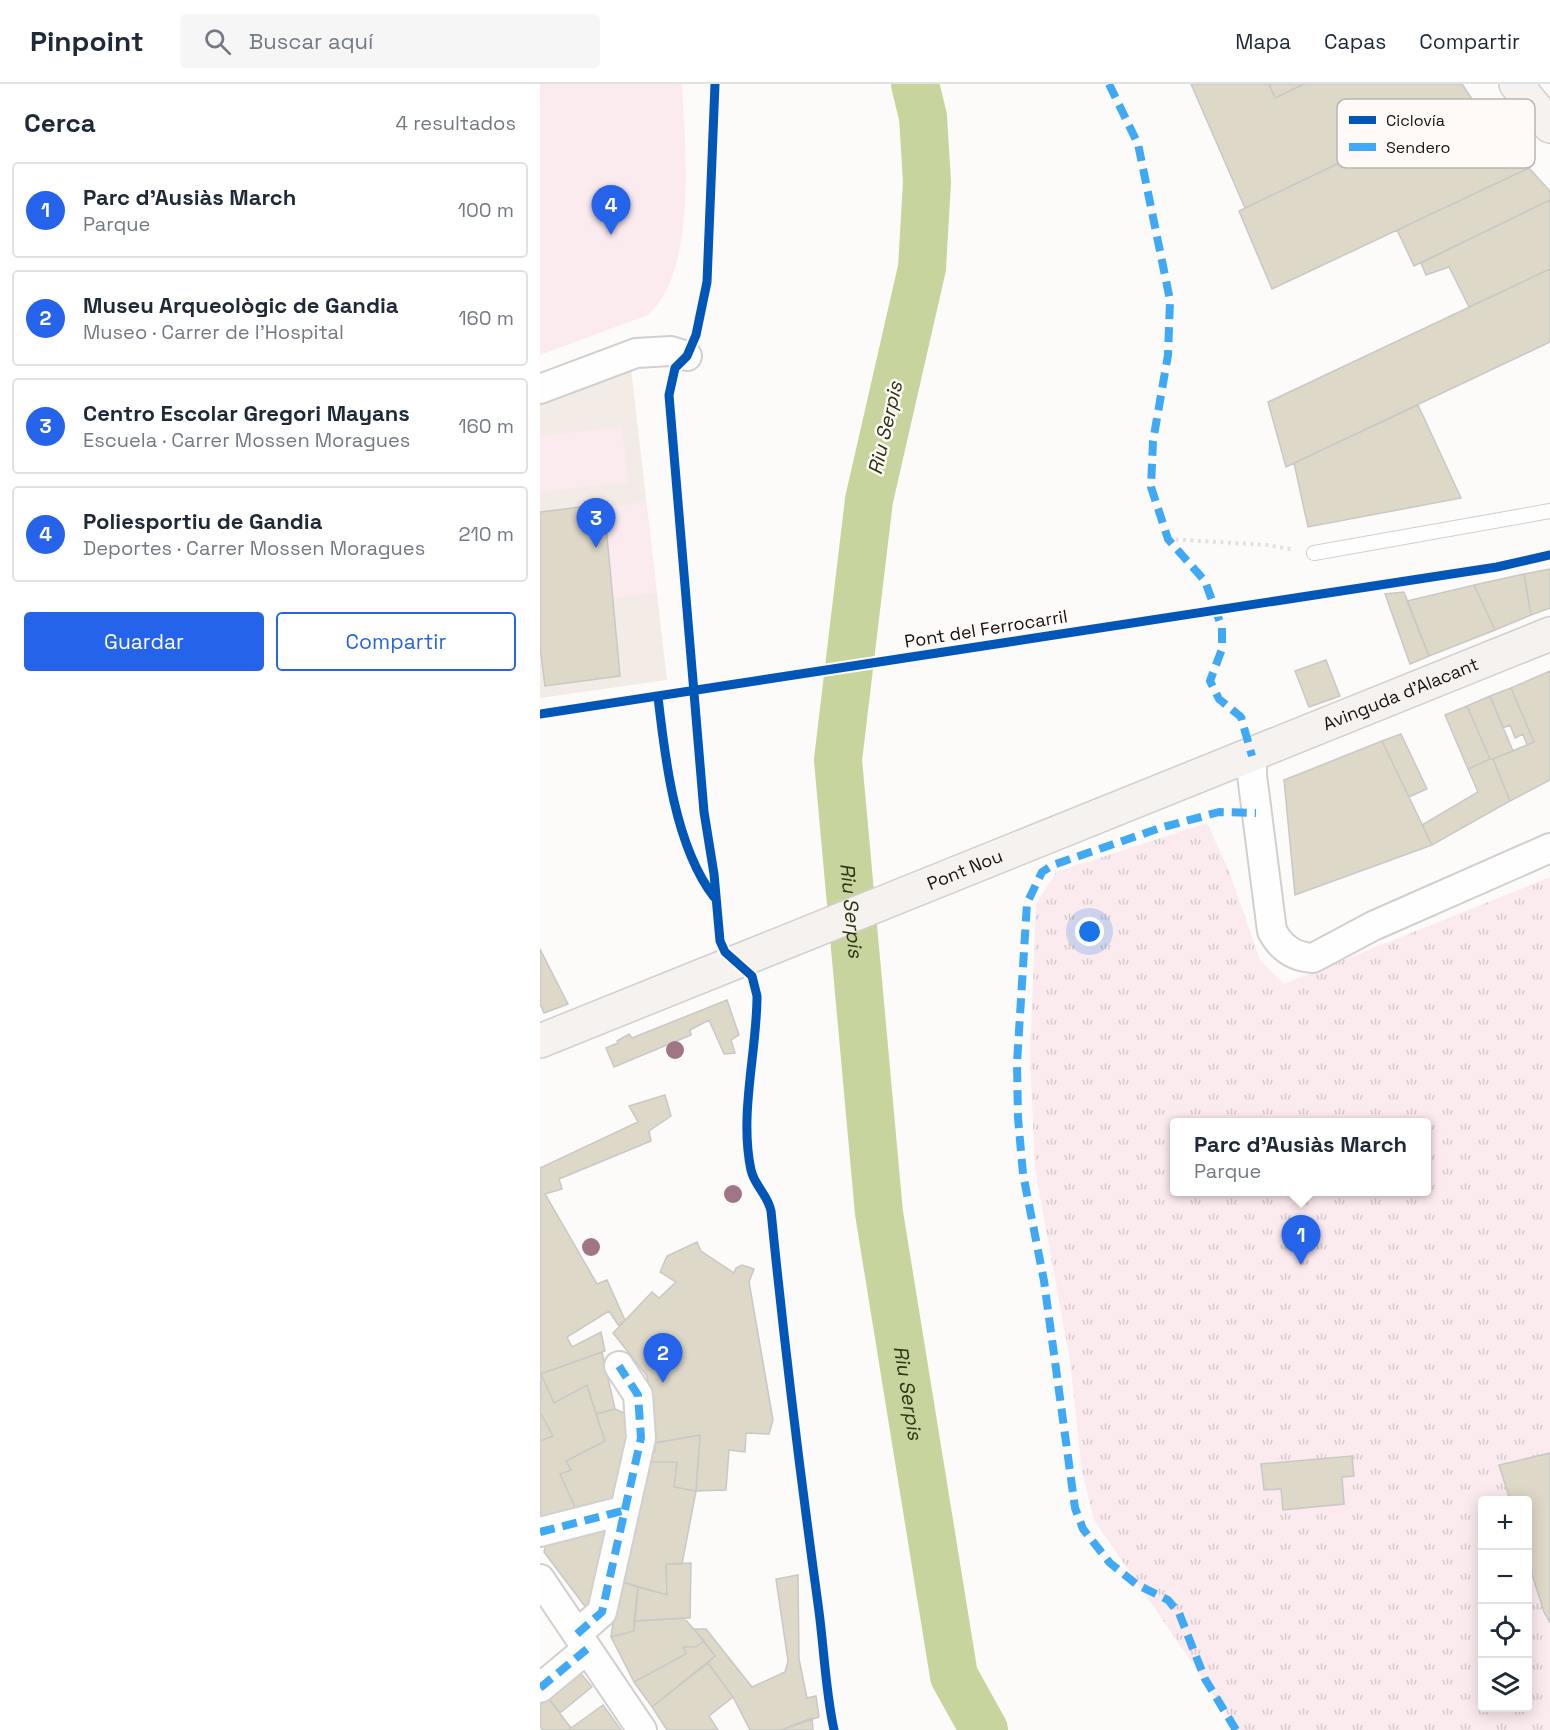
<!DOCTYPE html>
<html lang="es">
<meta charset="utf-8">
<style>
body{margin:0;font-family:"Space Grotesk",sans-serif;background:#f6f6f7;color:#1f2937}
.controls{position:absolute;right:18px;bottom:18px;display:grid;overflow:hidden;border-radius:6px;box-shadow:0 3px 15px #0003}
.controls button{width:54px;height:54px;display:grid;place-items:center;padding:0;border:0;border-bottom:2px solid #e0e1e3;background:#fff;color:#1f2937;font:30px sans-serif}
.you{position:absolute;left:550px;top:848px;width:21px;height:21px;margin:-15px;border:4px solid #fff;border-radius:50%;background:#1a73e8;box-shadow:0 0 0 9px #1a73e833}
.badge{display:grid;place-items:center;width:39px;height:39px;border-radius:50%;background:#2563eb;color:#fff;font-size:20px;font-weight:700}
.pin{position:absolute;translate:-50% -50px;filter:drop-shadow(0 2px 3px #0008)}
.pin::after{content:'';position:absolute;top:32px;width:21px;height:18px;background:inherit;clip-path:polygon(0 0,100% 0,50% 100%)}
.popup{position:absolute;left:630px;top:1034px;width:261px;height:78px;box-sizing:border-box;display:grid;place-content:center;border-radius:6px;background:#fff;filter:drop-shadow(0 2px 4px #0005);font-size:20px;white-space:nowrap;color:#747a83}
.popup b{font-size:22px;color:#1f2937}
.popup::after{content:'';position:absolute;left:50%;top:100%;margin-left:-12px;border:12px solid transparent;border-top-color:#fff}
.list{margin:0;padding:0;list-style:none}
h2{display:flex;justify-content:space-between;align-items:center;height:78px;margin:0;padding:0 24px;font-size:26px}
h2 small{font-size:20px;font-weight:400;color:#747a83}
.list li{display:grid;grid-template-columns:39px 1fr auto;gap:18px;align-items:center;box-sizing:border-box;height:96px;margin:0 12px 12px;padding:0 12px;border:2px solid #e0e1e3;border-radius:6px}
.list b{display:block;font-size:22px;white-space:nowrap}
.list p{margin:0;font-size:20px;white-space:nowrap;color:#747a83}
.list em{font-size:20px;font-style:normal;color:#747a83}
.actions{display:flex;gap:12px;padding:18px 24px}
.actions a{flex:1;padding:14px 0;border:2px solid #2563eb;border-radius:6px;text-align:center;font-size:21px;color:#2563eb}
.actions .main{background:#2563eb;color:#fff}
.icon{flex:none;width:33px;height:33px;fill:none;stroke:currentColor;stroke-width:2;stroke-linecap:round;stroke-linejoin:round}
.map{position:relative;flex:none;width:1010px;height:1646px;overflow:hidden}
header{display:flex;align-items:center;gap:36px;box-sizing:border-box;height:84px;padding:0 30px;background:#fff;border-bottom:2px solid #e0e1e3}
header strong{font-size:28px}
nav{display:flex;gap:33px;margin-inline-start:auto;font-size:21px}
.search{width:420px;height:54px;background:#f6f6f7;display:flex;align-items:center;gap:15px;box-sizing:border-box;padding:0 21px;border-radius:6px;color:#747a83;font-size:22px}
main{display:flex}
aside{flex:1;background:#fff}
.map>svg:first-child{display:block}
.built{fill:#f3ece6}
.park{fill:url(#park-tufts);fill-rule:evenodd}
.pitch{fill:#fbebee}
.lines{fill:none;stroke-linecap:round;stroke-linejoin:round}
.river{stroke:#c8d49d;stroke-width:48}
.building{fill:#ded8c8;stroke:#c9c8c6;stroke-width:1.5}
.lane-casing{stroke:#d2d0ce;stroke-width:16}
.street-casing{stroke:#d2d0ce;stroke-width:32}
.secondary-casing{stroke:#d2d0ce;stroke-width:36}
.path{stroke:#e1e1e0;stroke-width:4;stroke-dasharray:3 4.5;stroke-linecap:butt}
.lane{stroke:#fffefe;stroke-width:14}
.street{stroke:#fffefe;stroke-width:28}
.secondary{stroke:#f6f2f0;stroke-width:33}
.quiet{stroke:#3fa9f5;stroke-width:8;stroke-dasharray:15 8;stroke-linecap:butt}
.cycleway-casing{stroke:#fffaf7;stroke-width:13}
.cycleway{stroke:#0057b8;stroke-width:9}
.tree{fill:#a07687}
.labels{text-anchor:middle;stroke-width:5;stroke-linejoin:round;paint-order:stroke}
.street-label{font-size:18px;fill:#151312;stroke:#fffaf7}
.water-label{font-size:20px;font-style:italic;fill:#2c3412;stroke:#fffaf7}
.key{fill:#fffaf7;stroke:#b9b5b2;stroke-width:1.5}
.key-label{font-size:16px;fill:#151312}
</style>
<header>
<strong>Pinpoint</strong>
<div class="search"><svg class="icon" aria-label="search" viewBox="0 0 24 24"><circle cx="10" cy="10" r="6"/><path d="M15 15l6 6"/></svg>Buscar aquí</div>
<nav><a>Mapa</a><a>Capas</a><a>Compartir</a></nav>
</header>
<main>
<aside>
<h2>Cerca<small>4 resultados</small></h2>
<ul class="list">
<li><span class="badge">1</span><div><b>Parc d'Ausiàs March</b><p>Parque</p></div><em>100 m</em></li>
<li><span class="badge">2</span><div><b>Museu Arqueològic de Gandia</b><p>Museo · Carrer de l'Hospital</p></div><em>160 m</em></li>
<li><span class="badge">3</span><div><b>Centro Escolar Gregori Mayans</b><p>Escuela · Carrer Mossen Moragues</p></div><em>160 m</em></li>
<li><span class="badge">4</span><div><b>Poliesportiu de Gandia</b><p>Deportes · Carrer Mossen Moragues</p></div><em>210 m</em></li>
</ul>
<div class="actions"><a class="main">Guardar</a><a>Compartir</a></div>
</aside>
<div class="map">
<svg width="1010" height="1646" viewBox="0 0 1010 1646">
<defs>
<pattern id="park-tufts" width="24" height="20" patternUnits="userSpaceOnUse" patternTransform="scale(1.5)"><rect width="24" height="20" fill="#fbebee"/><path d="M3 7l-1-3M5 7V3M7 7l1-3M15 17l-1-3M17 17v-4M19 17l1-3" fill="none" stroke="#d6c9cb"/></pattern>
</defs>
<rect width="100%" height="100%" fill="#fdfbf9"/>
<path class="built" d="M91,284L127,596L0,614V319Z"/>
<path class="park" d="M667,739L689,787L720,876L744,900L1010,793V1646H698L554,1436L542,1388L530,1277L495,1085L490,972L496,820L516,788ZM635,1038H887V1108H635ZM942,1416H987V1624H942Z"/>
<path class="pitch" d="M0,0H142C145,62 158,186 108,231L0,271Z
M82,343L88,398L0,408V352Z
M106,418L116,509L73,514L65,423Z"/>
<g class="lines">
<path class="river" id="s1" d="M375,0L383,33L387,98L382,184L329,416L298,676L339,1129L414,1592L444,1646"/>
</g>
<path class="building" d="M651,0H729L735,14L764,0H922L932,15L705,124Z
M729,0H764L735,14Z
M932,15L954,50L989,84L732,205L699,127Z
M989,84L1010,107V116L874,182L857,146Z
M1010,116V185L929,223L909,183L886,191L881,179Z
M1010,185V258L746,383L728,318Z
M878,321L921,414L768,443L754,379Z
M64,420L80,592L5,602L0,563V428Z
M1010,485V524L991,531L984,490Z
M984,490L991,531L955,546L934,501Z
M934,501L955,546L889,572L867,517Z
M864,508L889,572L870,580L845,510Z
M786,576L800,612L769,623L755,587Z
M1010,587V696L970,717L953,675L994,658L971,604Z
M971,604L994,658L987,661L983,650L975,654L970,641L963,644L950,612Z
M950,612L973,667L953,675H950L927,622Z
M927,622L950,675L928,685L905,631Z
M861,650L887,705L869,713L842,657Z
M842,657L892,761L755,811L744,696Z
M950,675H953L970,717L892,761L882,741L938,708L928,685Z
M0,865L28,920L4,929L0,920Z
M187,916L199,951L191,956L195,969L184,970L169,936L150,946L151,951L74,983L66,964L78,959L77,957L89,950L92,954Z
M125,1011L131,1032L109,1047L111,1057L19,1095L22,1105L5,1110L57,1200L67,1196L85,1236L79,1242L69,1227L27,1253L32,1263L61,1248L65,1267L0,1290V1084L98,1038L89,1022Z
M157,1158L161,1167L194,1189L196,1184L202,1181L214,1185L209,1198L233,1336L229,1350L206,1349L205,1368L189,1366L186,1406L156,1407L160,1351L115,1359L107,1292L73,1249L112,1208L119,1214L136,1198L120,1188L127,1172Z
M62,1268L75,1325L56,1330L47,1301L14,1319L1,1290Z
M1,1290L14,1319L47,1301L65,1357L26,1377L31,1386L20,1390L39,1432L0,1440V1357L13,1352L0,1328Z
M75,1325L91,1332L78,1425L39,1432L20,1390L31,1386L26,1377L65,1357L56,1330Z
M0,1328L13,1352L0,1357Z
M160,1351L156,1407L134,1403L137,1378H109V1369L115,1368V1359Z
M1010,1369V1539L1004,1528L987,1475V1416H970L959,1381Z
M812,1372L814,1392L802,1393L804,1420L743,1426L741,1405L724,1406L721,1380Z
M109,1378H137L134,1403L156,1407L142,1480H126L127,1511L79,1497Z
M61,1445L67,1448L56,1522L47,1525L4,1468L6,1460Z
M151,1479L150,1534L94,1537L98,1503L127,1511L126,1480Z
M258,1491L259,1575L267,1614L276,1612L279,1633L241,1646H210L193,1613L168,1579L175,1572L154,1545H166L212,1603L245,1588L248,1577L236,1495Z
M79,1497L98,1503L94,1547L71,1553Z
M144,1534L164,1557L156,1563H143L146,1570L94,1598L71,1553L94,1547V1537Z
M164,1557L175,1572L112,1623L94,1598L146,1570L143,1563H156Z
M168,1579L193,1613L169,1632L178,1646H127L112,1623Z
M37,1585L52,1603L20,1629L5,1610Z
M5,1610L31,1644L29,1646H3L0,1643V1614Z
M63,1621L81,1646H29L31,1644Z
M272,1634L273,1646H241Z"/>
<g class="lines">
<defs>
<path id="lane" d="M774,469L1010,427"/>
<path id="street" d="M0,305L96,269L131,267L147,272
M712,672V691L732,847C741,864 754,873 773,874L833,842L1010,764
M0,1448L82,1427
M0,1495L102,1646
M37,1550L62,1528L101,1354L98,1311L79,1282
M0,1604L47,1565"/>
<g id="secondary">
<path d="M976,0L1010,42"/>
<path id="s2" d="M0,957L1010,550"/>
</g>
</defs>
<use href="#lane" class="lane-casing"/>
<use href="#street" class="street-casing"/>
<use href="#secondary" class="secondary-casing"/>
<path class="path" d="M628,455L727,461L755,466"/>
<use href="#lane" class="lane"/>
<use href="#street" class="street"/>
<use href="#secondary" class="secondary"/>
<path class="quiet" d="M569,0L598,60L630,216L628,271L613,357L611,403L628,455L665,497L682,544V565L670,597L679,615L701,633L712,672
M0,1448L82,1427
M37,1550L62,1528L101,1354L98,1311L79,1282
M0,1604L47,1565
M696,1646L665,1595L639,1529L628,1516L596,1500L570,1479L543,1445L535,1424L504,1197L483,1090L478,1034L477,979L487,819L502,788L513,781L620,744L679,728L716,729"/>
<defs>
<path id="cycleway" d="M175,0L167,198L156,251L147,272L135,284L129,311L164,728L174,790L180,857L185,868L212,892L217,912C217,968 199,1030 211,1086C214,1101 228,1111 231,1127C244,1258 260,1389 278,1520C284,1562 285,1604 294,1646
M118,613C125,675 135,762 174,813
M0,630L957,483L1010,471"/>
</defs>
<use href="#cycleway" class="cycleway-casing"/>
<use href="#cycleway" class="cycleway"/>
</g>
<g class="tree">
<circle cx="135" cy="966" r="9"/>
<circle cx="193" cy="1110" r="9"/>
<circle cx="51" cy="1163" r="9"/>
</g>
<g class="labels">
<g class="street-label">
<text transform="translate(446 545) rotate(-9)" y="6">Pont del Ferrocarril</text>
<text dy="6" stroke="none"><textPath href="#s2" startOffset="928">Avinguda d'Alacant</textPath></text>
<text dy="6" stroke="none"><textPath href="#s2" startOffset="458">Pont Nou</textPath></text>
</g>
<g class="water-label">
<text transform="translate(345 344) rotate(-77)" y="7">Riu Serpis</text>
<text dy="7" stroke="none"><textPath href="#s1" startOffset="836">Riu Serpis</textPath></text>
<text dy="7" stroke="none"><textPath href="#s1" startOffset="1322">Riu Serpis</textPath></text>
</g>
</g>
<rect x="797" y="15" width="198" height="69" rx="9" class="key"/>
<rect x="809" y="32" width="27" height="8" fill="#0057b8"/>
<rect x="809" y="59" width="27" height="8" fill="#3fa9f5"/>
<g class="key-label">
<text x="846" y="42">Ciclovía</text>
<text x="846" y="69">Sendero</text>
</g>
</svg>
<div class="controls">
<button>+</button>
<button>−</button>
<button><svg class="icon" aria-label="locate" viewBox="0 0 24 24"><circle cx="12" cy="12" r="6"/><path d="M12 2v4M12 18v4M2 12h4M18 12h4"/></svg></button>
<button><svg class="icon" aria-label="layers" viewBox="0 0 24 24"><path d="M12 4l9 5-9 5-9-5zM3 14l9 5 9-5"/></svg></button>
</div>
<div class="you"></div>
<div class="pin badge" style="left:761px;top:1181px">1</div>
<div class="popup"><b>Parc d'Ausiàs March</b>Parque</div>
<div class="pin badge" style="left:123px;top:1299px">2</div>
<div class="pin badge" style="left:56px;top:464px">3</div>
<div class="pin badge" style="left:71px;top:151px">4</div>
</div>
</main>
